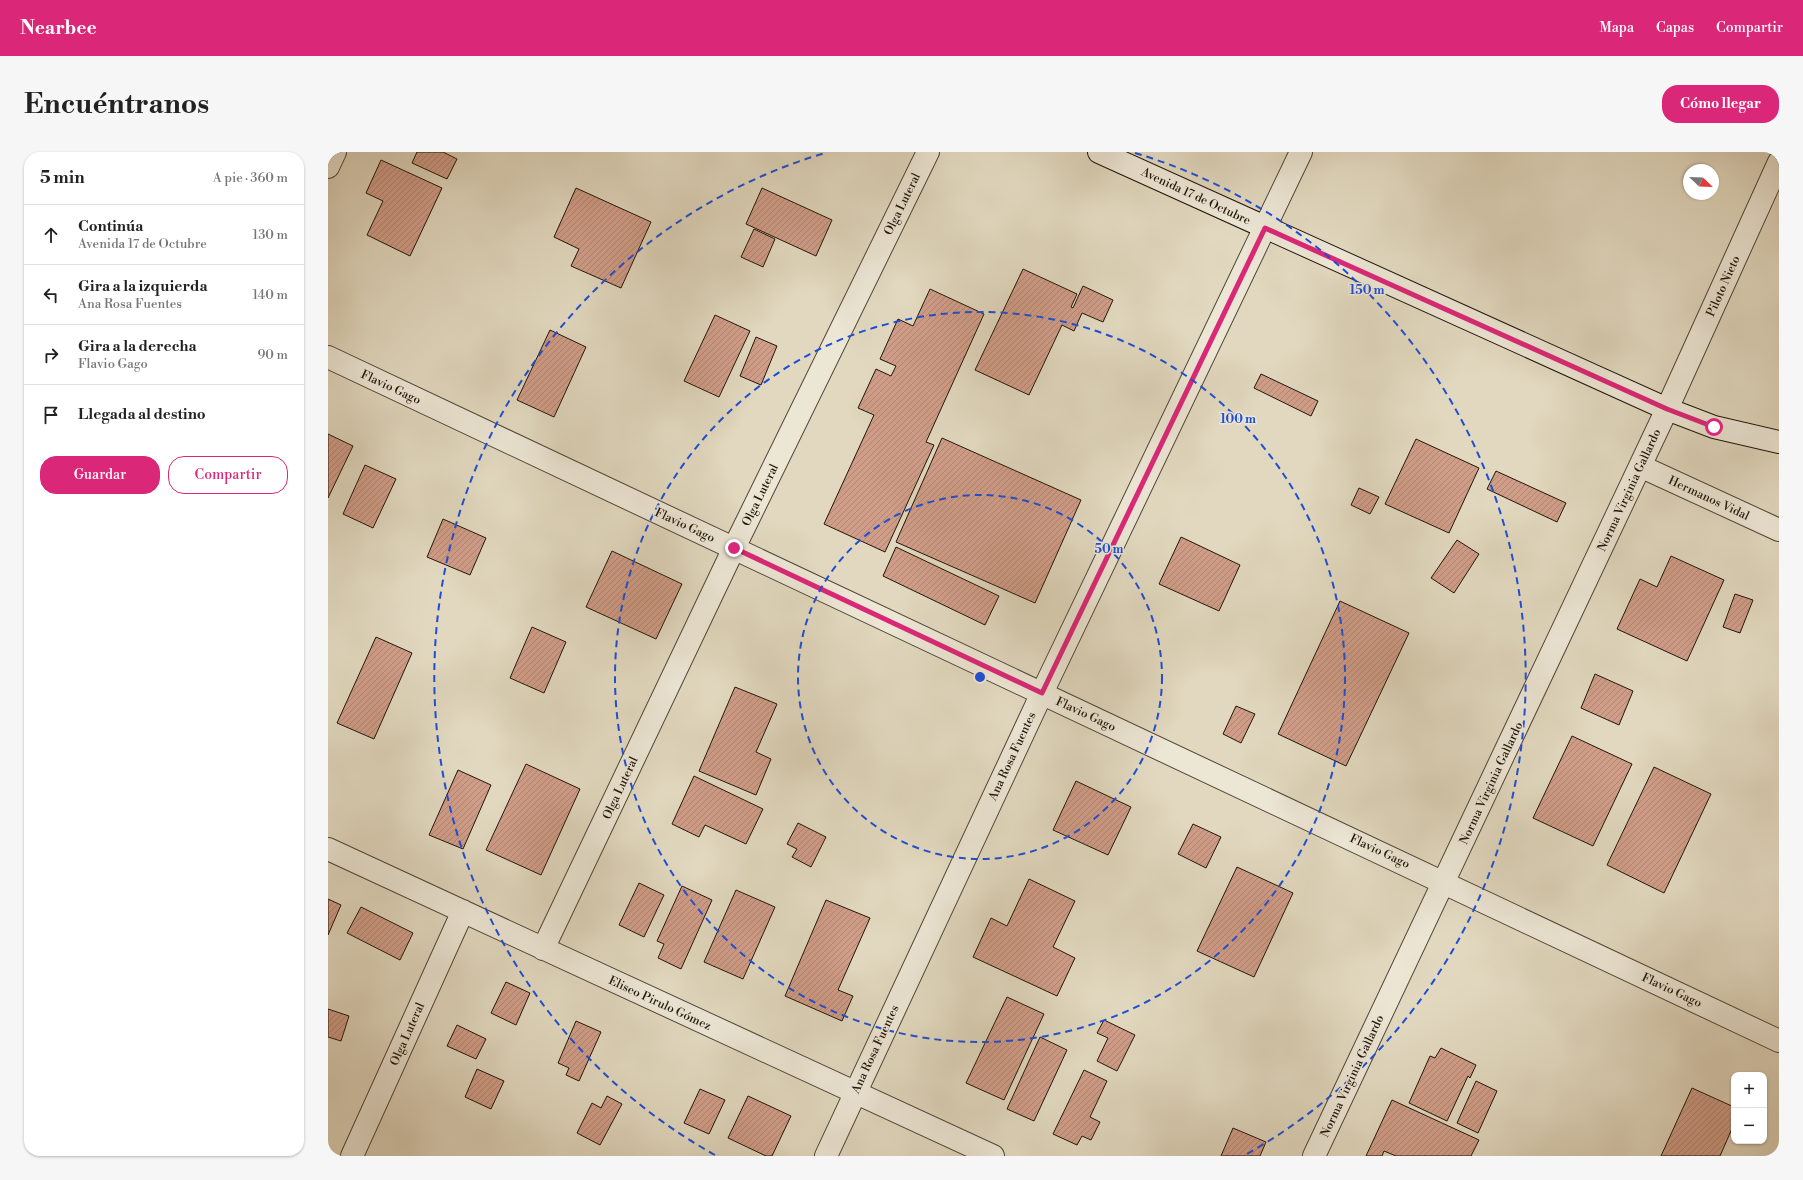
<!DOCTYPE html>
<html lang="es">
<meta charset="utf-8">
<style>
body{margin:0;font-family:"Libre Bodoni",serif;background:#f6f6f6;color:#222}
.controls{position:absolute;right:12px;bottom:12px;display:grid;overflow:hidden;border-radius:8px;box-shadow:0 1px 3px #0004}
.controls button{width:36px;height:36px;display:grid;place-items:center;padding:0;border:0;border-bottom:1px solid #e0e0e0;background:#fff;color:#222;font:20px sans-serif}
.compass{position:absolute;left:1355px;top:12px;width:36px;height:36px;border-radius:50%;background:#fff;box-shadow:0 1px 3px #0004;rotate:113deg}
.stop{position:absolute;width:12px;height:12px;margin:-9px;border:3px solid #db2777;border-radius:50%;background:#fff}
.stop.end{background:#db2777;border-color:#fff;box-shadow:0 1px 4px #0008}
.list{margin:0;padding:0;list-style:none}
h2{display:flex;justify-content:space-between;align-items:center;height:52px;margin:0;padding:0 16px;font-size:17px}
h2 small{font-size:13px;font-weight:400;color:#767676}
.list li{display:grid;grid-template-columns:26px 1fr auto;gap:12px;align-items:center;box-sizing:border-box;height:60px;padding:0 16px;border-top:1px solid #e0e0e0}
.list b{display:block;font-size:15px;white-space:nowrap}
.list p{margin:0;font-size:13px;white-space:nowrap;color:#767676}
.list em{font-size:13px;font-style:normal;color:#767676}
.actions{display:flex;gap:8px;padding:12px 16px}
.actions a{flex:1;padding:9px 0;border:1px solid #db2777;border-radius:16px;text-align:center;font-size:14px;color:#db2777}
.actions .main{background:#db2777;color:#fff}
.icon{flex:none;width:22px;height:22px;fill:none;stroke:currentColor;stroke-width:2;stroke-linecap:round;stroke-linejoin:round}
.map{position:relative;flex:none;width:1451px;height:1004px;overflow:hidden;border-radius:16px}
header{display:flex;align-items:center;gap:24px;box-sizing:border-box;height:56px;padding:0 20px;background:#db2777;color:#fff}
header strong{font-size:19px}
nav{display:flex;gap:22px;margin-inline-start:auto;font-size:14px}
.intro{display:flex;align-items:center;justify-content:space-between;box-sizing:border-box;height:96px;padding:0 24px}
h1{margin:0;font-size:28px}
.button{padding:10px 18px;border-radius:16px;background:#db2777;color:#fff;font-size:14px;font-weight:700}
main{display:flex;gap:24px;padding:0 24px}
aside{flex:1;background:#fff;border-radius:16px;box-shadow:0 1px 3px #0004}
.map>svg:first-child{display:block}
.building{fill:url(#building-hatch);stroke:#201508}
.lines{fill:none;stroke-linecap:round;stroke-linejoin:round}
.minor-casing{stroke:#504636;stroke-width:24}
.secondary-casing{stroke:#201508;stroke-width:24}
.minor{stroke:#ece6d5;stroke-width:22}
.secondary{stroke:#ece6d5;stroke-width:22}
.route{stroke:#db2777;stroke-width:5}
.ring{fill:none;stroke:#1d4ed8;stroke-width:2;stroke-dasharray:7 5}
.labels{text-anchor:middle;stroke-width:3;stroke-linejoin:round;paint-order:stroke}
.street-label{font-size:12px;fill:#201508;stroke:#ece6d5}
.centre{fill:#1d4ed8;stroke:#ece6d5;stroke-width:2}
.ring-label{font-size:12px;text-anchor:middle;font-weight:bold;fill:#1d4ed8;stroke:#ece6d5;stroke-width:3;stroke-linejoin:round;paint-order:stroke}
</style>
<header>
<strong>Nearbee</strong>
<nav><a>Mapa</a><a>Capas</a><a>Compartir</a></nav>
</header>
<div class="intro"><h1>Encuéntranos</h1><a class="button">Cómo llegar</a></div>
<main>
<aside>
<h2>5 min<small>A pie · 360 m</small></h2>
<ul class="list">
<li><svg class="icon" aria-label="ahead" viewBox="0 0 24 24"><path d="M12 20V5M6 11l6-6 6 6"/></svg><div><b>Continúa</b><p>Avenida 17 de Octubre</p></div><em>130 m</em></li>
<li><svg class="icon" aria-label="left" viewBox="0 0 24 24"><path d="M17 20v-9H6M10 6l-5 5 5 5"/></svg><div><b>Gira a la izquierda</b><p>Ana Rosa Fuentes</p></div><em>140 m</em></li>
<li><svg class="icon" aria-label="right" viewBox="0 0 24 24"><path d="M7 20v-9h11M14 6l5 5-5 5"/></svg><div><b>Gira a la derecha</b><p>Flavio Gago</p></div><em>90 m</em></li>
<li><svg class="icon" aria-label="arrive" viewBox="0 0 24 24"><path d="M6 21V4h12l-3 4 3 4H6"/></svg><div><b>Llegada al destino</b></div></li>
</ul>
<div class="actions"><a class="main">Guardar</a><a>Compartir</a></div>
</aside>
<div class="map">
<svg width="1451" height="1004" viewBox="0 0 1451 1004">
<defs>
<pattern id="building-hatch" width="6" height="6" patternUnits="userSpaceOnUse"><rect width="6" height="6" fill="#d09d88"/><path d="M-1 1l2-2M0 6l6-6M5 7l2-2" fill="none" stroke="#b28674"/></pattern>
</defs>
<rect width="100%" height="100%" fill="#e1d8bf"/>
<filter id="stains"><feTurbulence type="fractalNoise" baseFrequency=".005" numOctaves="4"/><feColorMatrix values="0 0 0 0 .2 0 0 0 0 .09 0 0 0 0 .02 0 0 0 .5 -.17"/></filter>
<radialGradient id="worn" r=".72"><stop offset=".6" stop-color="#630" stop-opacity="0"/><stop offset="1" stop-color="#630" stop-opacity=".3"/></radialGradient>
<path class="building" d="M89,0H115L129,7L119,27L84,11Z
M53,8L114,36L82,104L39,83L55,49L38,41Z
M248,36L323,70L293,136L243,114L251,97L226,85Z
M434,36L504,68L488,104L418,72Z
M426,77L447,87L435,115L413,105Z
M695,117L749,142L743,155L745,156L755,134L785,148L775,170L754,161L746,179L734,173L701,243L647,218Z
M602,137L656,162L598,290L606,293L557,400L496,372L546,263L530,256L548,217L563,224L568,214L552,207L570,167L585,174Z
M387,163L422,179L391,245L356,229Z
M222,178L258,195L226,265L189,248Z
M428,185L449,194L433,233L412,224Z
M933,222L990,249L983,264L926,236Z
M0,282L25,294L0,346Z
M614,286L753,348L707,451L568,390Z
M1088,287L1151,316L1121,381L1057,352Z
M37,313L68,327L45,376L15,362Z
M1168,319L1238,351L1229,370L1159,337Z
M1031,336L1051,345L1042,362L1023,353Z
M115,367L158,386L142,423L99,405Z
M853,385L912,413L891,459L831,432Z
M1129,388L1151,402L1126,441L1103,426Z
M568,395L671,444L657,473L555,424Z
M284,399L354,432L328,487L258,455Z
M1343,404L1396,428L1359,509L1289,477L1312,427L1329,435Z
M1407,442L1425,448L1412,481L1395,475Z
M1012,449L1081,481L1018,614L950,582Z
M204,475L238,490L216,541L182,526Z
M48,485L84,501L46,587L9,571Z
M1267,522L1305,539L1291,573L1253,556Z
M407,535L449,552L428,600L443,607L428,643L371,619Z
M908,554L927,562L913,591L895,582Z
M1244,584L1304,612L1265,694L1205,666Z
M198,612L252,637L213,723L158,698Z
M1326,615L1383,642L1336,741L1279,713Z
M130,618L163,633L135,697L101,683Z
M366,624L435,657L418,692L377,673L371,685L344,672Z
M748,629L803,655L780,703L725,678Z
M470,671L498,685L483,715L464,705L469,697L459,692Z
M865,672L893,685L878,716L850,702Z
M909,715L965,741L926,825L869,799Z
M701,727L747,749L725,795L747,806L729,844L645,805L663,766L679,774Z
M311,731L336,743L316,785L291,773Z
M354,734L384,748L353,817L330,806L336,792L329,789Z
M408,738L447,755L415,827L376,810Z
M0,747L13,753L0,783Z
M498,748L542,766L510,838L525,844L514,869L457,844Z
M33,755L85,781L72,808L19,781Z
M178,830L202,841L188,873L163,861Z
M679,845L716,862L676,948L638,931Z
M0,857L21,864L13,889L0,885Z
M776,868L807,883L789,919L769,909L780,886L769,881Z
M248,869L273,880L251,929L238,923L241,916L230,911Z
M129,873L158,887L148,907L119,894Z
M712,885L739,898L706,969L679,957Z
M1113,896L1148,913L1142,926L1140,924L1119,969L1081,951L1102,904L1107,906Z
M149,917L176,929L163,957L137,945Z
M756,918L779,929L762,965L772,970L763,988L754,984L749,993L725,982Z
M1148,929L1169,939L1150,981L1129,971Z
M1364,936L1406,955V972L1392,1004H1333Z
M372,937L397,948L381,982L356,971Z
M279,944L294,952L272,993L249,981L264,951L273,956Z
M420,944L463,964L444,1004H438L400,986Z
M1064,948L1151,988L1143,1004H1068L1056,999L1054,1004H1038Z
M905,976L938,990L932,1004H893Z"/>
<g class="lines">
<defs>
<path id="minor" d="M0,15L7,0
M0,205L1451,889
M1312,314L1451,378
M0,697L665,1004
M215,797L406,396L600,0
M24,1004L135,759
M498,1004L714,541L973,0
M986,1004L1339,257L1451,10"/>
<path id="secondary" d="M771,0L1339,257L1386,275L1451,290"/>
</defs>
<use href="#minor" class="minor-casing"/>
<use href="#secondary" class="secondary-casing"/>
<use href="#minor" class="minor"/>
<use href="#secondary" class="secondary"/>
</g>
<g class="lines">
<path class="route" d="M406,396L714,541L937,76L1339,257L1386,275"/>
</g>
<g class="ring">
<circle cx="652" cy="525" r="182"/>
<circle cx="652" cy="525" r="365"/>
<path d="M387 1003A547 547 0 0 1 497 1M807 1A547 547 0 0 1 917 1003"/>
</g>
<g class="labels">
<g class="street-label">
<text transform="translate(868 44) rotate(25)" y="4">Avenida 17 de Octubre</text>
<text transform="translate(574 52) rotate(-64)" y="4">Olga Luteral</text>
<text transform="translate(1395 134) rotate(-66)" y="4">Piloto Nieto</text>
<text transform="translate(63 235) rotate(25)" y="4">Flavio Gago</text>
<text transform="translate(1301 338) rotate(-65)" y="4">Norma Virginia Gallardo</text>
<text transform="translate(432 343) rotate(-64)" y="4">Olga Luteral</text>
<text transform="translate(1381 346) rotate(25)" y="4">Hermanos Vidal</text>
<text transform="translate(357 373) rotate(25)" y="4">Flavio Gago</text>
<text transform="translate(758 562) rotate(25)" y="4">Flavio Gago</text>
<text transform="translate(684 604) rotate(-65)" y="4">Ana Rosa Fuentes</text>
<text transform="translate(1163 631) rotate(-65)" y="4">Norma Virginia Gallardo</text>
<text transform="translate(292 636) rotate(-65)" y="4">Olga Luteral</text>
<text transform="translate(1052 699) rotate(25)" y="4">Flavio Gago</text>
<text transform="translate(1344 838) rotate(25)" y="4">Flavio Gago</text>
<text transform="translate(332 851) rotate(25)" y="4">Eliseo Pirulo Gómez</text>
<text transform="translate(79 882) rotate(-66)" y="4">Olga Luteral</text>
<text transform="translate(547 897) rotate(-65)" y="4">Ana Rosa Fuentes</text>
<text transform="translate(1024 924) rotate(-65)" y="4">Norma Virginia Gallardo</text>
</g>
</g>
<circle cx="652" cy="525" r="6" class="centre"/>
<g class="ring-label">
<text x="1039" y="142">150 m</text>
<text x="910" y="271">100 m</text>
<text x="781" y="401">50 m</text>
</g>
<rect width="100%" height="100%" filter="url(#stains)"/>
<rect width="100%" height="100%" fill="url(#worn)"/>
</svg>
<div class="controls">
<button>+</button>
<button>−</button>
</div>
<svg class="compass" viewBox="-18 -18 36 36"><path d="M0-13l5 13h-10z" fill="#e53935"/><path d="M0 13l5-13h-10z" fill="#767676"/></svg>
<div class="stop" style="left:1386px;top:275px"></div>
<div class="stop end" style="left:406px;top:396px"></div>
</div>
</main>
